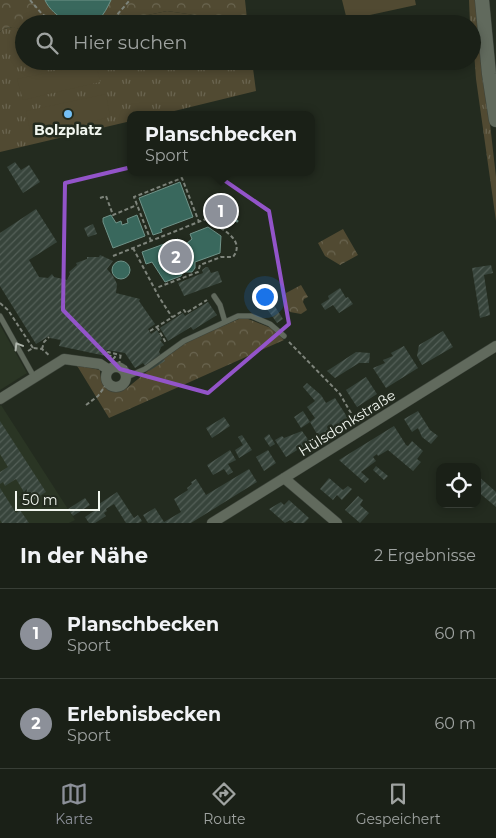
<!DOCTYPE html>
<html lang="de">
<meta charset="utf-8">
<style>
body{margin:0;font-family:Montserrat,sans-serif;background:#272d24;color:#f1f3f6}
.controls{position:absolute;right:15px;bottom:15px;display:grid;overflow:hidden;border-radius:10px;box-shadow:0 2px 8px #0003}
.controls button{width:45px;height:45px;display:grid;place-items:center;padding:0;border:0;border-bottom:1px solid #383e36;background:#1a2017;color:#f1f3f6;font:25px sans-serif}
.scale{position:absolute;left:15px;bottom:12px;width:85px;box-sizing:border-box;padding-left:5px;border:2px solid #f1f6ef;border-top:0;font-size:14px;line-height:18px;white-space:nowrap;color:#f1f6ef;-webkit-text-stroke:4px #232b1f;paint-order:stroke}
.you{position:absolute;left:264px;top:296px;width:18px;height:18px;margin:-12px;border:4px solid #fff;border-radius:50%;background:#1a73e8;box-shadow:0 0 0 8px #1a73e833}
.badge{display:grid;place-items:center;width:32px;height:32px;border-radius:50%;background:#8c9099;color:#fff;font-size:16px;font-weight:700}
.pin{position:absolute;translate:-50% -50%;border:2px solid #fff;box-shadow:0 1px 5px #0006}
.popup{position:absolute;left:127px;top:111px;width:188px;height:65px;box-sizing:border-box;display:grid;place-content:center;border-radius:10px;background:#1a2017;filter:drop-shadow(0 1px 4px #0005);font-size:16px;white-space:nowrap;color:#9fa3a1}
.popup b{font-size:19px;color:#f1f3f6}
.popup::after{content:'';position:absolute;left:50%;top:100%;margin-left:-10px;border:10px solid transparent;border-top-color:#1a2017}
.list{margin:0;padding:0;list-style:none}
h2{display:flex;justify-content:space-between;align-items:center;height:65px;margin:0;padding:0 20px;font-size:21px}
h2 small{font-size:16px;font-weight:400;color:#9fa3a1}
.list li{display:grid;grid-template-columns:32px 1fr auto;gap:15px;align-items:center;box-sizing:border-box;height:90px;padding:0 20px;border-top:1px solid #383e36}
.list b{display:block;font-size:19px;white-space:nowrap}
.list p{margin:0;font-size:16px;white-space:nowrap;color:#9fa3a1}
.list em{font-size:16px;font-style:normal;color:#9fa3a1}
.icon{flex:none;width:28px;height:28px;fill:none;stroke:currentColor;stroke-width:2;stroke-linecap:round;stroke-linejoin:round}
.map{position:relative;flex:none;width:496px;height:523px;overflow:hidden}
.search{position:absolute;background:#1a2017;box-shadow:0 2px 8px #0003;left:15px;right:15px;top:15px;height:55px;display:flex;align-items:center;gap:12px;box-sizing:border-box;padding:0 18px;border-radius:28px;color:#9fa3a1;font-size:19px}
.sheet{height:245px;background:#1a2017}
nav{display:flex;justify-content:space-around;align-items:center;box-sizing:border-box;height:70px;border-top:1px solid #383e36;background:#1a2017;font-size:14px;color:#9fa3a1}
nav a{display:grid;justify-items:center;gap:2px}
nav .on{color:#8c9099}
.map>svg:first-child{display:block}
.built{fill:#2a3524}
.grass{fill:url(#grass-tufts)}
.park{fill:url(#park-crowns)}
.pitch{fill:#514a32}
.water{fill:#39685d;stroke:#709389}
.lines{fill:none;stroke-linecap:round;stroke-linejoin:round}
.stream{stroke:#709389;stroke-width:3}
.building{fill:url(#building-hatch)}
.lane-casing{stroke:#3e453c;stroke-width:6}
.street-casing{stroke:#3e453c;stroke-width:11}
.secondary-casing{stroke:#3e453c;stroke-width:15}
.path{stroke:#7e847b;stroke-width:2;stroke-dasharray:4 2.5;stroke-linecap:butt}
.lane{stroke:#616a5d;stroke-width:5}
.street{stroke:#616a5d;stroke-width:10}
.secondary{stroke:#616a5d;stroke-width:14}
.oneway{stroke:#b0b7ad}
.marked{fill:none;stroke:#9354c9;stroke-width:4;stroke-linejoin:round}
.poi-dot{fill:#74c0f6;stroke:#232b1f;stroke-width:2}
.labels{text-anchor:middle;stroke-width:5;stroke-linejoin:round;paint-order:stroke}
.poi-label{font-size:14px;font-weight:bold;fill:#f1f6ef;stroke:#232b1f}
.street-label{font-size:14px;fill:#f1f6ef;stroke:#232b1f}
</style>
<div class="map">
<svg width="496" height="523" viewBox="0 0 496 523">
<defs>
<pattern id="grass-tufts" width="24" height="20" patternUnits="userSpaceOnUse" patternTransform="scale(1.25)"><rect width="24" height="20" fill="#514a32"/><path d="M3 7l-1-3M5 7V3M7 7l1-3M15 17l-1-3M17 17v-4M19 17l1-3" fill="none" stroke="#6a6550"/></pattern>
<pattern id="park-crowns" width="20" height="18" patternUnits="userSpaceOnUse" patternTransform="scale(1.25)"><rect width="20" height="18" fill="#514a32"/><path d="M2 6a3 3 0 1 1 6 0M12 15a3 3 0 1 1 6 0" fill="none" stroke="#6a6550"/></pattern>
<pattern id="building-hatch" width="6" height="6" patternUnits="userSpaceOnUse" patternTransform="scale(1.25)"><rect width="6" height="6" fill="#37443b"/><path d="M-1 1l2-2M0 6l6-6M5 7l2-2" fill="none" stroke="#546058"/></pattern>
</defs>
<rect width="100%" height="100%" fill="#232b1f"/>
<path class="built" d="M0,325L27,373L0,390Z
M1,405L75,520L69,523H0V406Z"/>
<path class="grass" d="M469,0H476L496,177V221L476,79L472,24H470Z
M167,11L229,20L247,19L248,24H135L148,15Z
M13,27L24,30V61H252L256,91L158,115H131V121L0,152V32L3,29Z"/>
<path class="park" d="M0,0H45C50,12 62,20 74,24H24V30C15,28 7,25 0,32Z
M111,0H245L247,19L229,20L167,11L148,15L135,24H91L98,20Z
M343,229L358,255L340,265L325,256L318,243Z
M301,285L308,297L304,299L303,302L307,310L301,314L290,312L285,304L286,293Z
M243,317L271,328L284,340L109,418L76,364L100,370C100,387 111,393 127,388L181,344Z"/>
<path class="pitch" d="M342,0H415L416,5L347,20Z
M96,63L100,82L23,100L17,79Z
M106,94L110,117L31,135L26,111Z"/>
<path class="water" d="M45,0H111C108,6 104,15 98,20C82,34 52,17 45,0Z
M180,182L193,217L161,229L162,232L153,235L139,198Z
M111,215L116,223L121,221L122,225L128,223L127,219L137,215L145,236L113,248L103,222V218Z
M208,227L221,236L220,253L195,262V268L192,272H183L181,276L165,282L152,262L146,264L142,252L178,239L181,244H186L192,239L190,234Z
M112 270a9 9 0 1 1 18 0a9 9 0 1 1-18 0Z"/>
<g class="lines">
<path class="stream" d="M228,212L230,217L237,221"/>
</g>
<path class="building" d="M15,162L21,170L29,165L40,182L23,193L7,167Z
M36,209L57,242L29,260L39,277L48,278L52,274L54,277L67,280L70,274L69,272L77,265L76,263L87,259V257H99L100,255L113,261L107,269L113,276L117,284L116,293L140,299L139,301L155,324L148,329L151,334L157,330L162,339L160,340L164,345L161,347L159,352L165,361L149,371L143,363L135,368L125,353L107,350L106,356L59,346L61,340L50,338L49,336L36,344L0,286V233Z
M93,224L97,234L88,237L84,228Z
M491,265L493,273L484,275L490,315L480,318L472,268Z
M206,267H208L211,273L218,271L222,282L184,296L178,283L203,273L202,270Z
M340,288L346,298L348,297L353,304L339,313L333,305L325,310L321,304L329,299L328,296Z
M208,302L217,315L193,330L191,327L168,341L160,328L183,313L185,316Z
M274,305L283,319L277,323L267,309Z
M443,331L453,347L422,365L417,356L419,345Z
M404,346L418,368L386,388L373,368L385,363L383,360L393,356L391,353Z
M356,352L370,353L369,363H359L335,378L327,371Z
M366,377L377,394L357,407L346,390Z
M307,383L321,395L326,403L335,398L351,423L321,441L310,422L301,428L294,417L303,411L310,422L315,418L307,407L315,401L303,387Z
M418,411L430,430L438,436L431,444L422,437L418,428L412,432L404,419Z
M224,417L230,426L212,438L206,428Z
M0,421L46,492L30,502L16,479L5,486L3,482L0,484V472L8,467L0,454Z
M394,426L406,445L408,446L412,441L423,451L417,459L421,462L413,471L388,450L378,456L377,454L373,457L376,461L361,472L369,479L365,483L339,460Z
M302,431L310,442L286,457L275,440L282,436L284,438Z
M269,434L275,444L270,447L264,438Z
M242,435L252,450L239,458L235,450L243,445L238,437Z
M230,450L236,460L228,464L233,472L228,475L224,469L213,475L207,465Z
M268,450L276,463L264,471L256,457Z
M376,466L388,476L384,480L373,470Z
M249,469L257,482L191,523H148L143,515L155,508L164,522L181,512L174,499L188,490L187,488L192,484L191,482L196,479L206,495Z
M477,475L496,492V507L477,491Z
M329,478L343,490L348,486L352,489L342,500L337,495L333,500L320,489Z
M0,488L16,513L20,510L29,523H2L0,520Z
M117,492L134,518L138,515L142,521L139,523H126L114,504L106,509L107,511L104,513L106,516L95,523H89L85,517L100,507L99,504Z
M358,496L363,500L360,505L369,513L360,523L345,510Z
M85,498L90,505L73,516L68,509Z
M289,500L309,518L304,523H294L290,520L285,523L269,509L281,502L284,505Z"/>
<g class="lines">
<defs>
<path id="lane" d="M214,296L220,305L225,322
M0,316L34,377
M127,377L145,369L184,341L238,316H251L270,324L284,336"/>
<path id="street" d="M106 377a10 10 0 1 1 20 0a10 10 0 1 1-20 0Z
M0,399L64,359L100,364L109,370
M284,478L337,523
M212,523L496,346"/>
<path id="secondary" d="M482,0L489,74L496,120"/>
</defs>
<use href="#lane" class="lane-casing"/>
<use href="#street" class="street-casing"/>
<use href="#secondary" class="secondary-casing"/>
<path class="path" d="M30,0L42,14L56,24
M51,21L54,16
M109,24L130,0
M100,198L106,196L113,215L137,205
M151,241L134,197L182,178L199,222
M133,248L159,297L172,317
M113,256L206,219C218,227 247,239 233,257H221L200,265L198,272L156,288
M0,303L8,310L33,348
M157,327L166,343
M150,331L184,310L186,313L207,300
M289,342L340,394L356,422
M42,349L44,342L49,337
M28,351L33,348L42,349L50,356
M113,359L115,357L107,355L108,352L120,355
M117,365L127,367
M119,365L121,353
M86,405L98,396L108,382"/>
<use href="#lane" class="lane"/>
<use href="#street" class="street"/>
<use href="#secondary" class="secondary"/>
</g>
<defs><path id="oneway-chevron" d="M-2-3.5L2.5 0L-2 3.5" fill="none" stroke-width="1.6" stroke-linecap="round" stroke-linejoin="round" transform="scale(1.25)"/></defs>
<use class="oneway" href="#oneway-chevron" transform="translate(18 346) rotate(-121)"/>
<path class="marked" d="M186,154L269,211L289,324L208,393L120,369L63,310L65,183Z"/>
<circle class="poi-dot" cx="68" cy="114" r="5"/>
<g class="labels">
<g class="poi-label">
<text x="68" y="135">Bolzplatz</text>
</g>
<g class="street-label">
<text transform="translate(347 423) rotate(-32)" y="5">Hülsdonkstraße</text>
</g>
</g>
</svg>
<div class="controls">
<button><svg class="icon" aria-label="locate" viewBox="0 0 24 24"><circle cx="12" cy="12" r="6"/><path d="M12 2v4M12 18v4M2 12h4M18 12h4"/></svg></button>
</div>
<div class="scale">50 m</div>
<div class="you"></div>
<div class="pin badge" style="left:221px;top:211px">1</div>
<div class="popup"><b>Planschbecken</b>Sport</div>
<div class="pin badge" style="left:176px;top:257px">2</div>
<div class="search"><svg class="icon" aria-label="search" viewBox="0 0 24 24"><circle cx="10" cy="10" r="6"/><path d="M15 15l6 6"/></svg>Hier suchen</div>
</div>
<section class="sheet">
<h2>In der Nähe<small>2 Ergebnisse</small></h2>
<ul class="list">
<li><span class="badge">1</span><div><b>Planschbecken</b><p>Sport</p></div><em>60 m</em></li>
<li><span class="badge">2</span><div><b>Erlebnisbecken</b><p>Sport</p></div><em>60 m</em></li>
</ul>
</section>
<nav>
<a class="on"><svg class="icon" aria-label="map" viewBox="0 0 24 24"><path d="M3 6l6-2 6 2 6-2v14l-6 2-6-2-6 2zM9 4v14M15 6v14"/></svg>Karte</a>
<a><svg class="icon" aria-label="directions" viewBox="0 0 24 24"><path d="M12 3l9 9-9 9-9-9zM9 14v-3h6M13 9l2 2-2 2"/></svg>Route</a>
<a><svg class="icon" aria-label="saved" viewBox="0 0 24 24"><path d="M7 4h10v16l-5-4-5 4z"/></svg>Gespeichert</a>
</nav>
